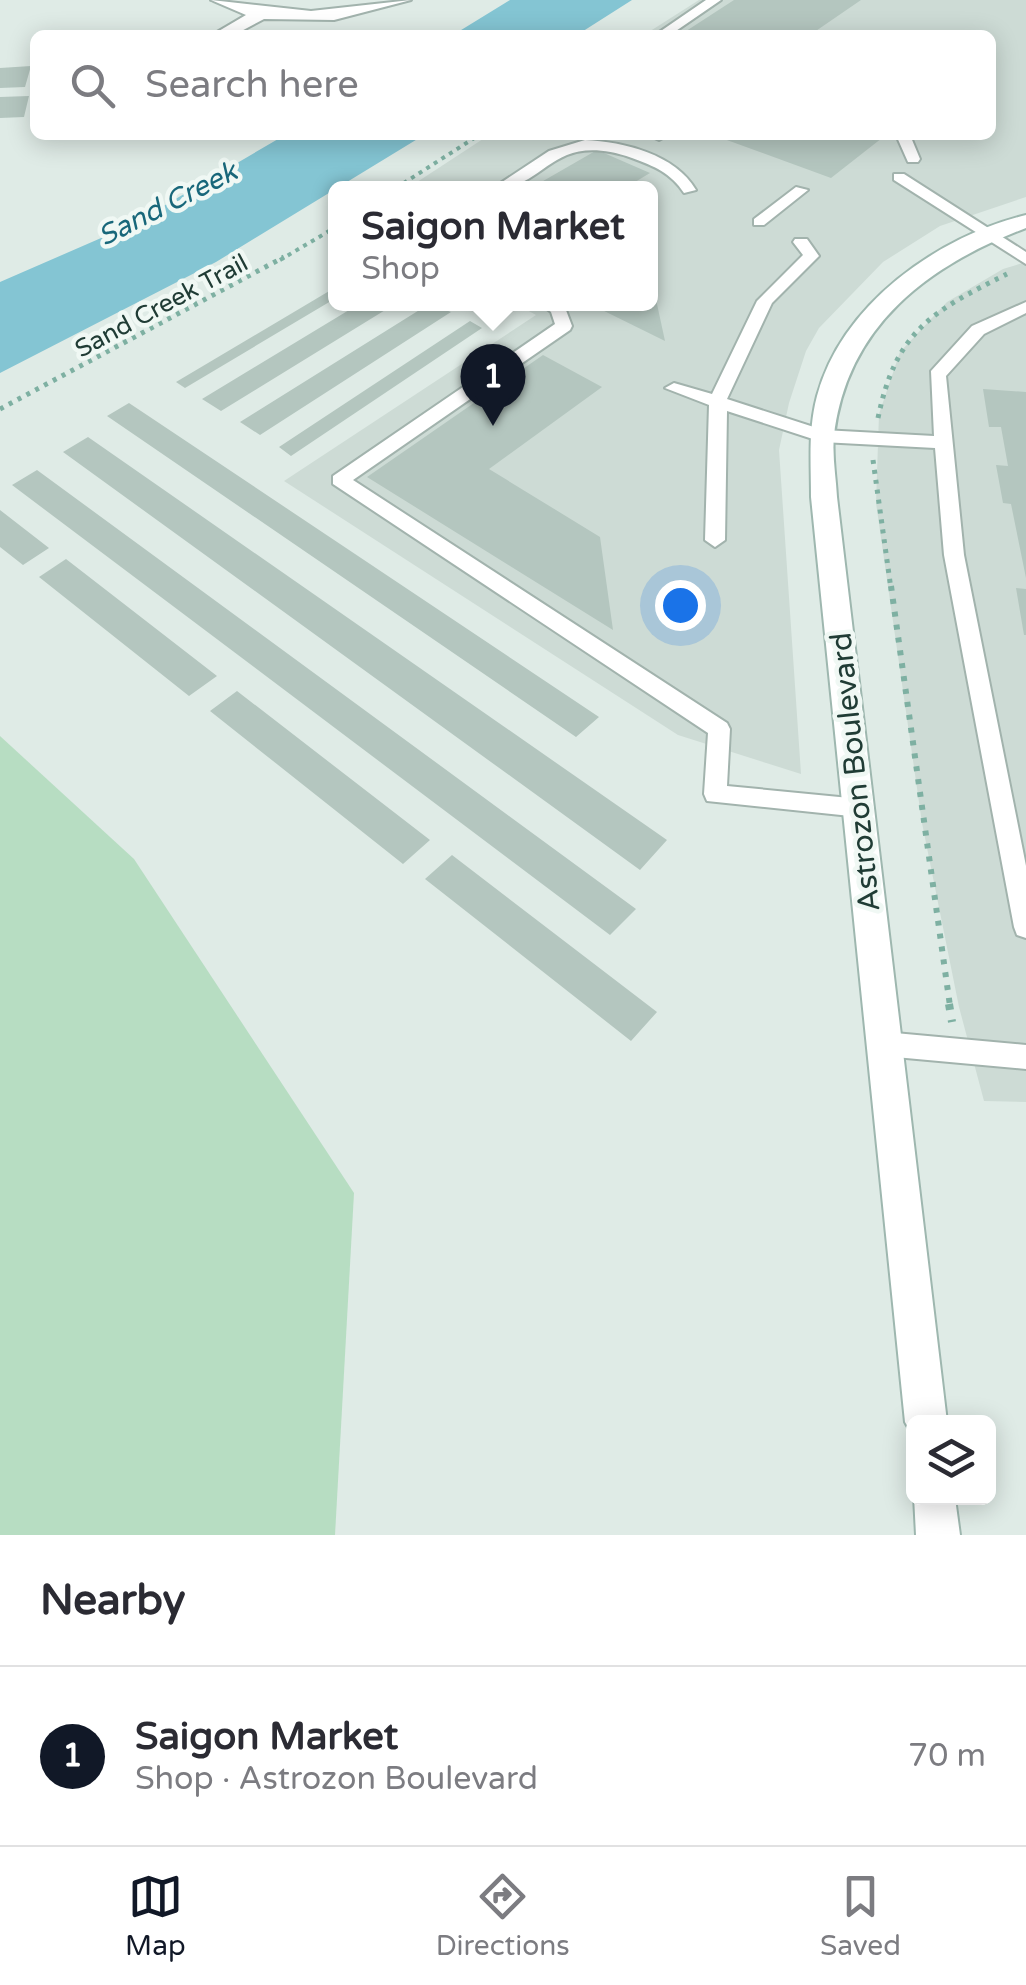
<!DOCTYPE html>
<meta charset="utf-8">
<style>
body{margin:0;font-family:"Varela Round",sans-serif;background:#f7f7f7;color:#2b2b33}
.controls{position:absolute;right:30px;bottom:30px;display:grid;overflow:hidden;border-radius:15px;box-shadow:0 5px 25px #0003}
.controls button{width:90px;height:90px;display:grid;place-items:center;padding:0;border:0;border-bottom:2px solid #e1e1e2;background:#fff;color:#2b2b33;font:50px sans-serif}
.you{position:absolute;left:680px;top:605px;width:35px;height:35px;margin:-25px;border:8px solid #fff;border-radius:50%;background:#1a73e8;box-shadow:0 0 0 15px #1a73e833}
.badge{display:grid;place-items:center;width:65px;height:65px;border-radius:50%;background:#111827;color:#fff;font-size:32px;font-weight:700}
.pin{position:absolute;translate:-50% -82px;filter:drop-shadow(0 2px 5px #0008)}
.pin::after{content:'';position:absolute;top:52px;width:35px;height:30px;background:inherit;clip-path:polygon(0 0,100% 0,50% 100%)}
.popup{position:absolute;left:328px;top:181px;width:330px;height:130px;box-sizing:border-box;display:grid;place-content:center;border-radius:15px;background:#fff;filter:drop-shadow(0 2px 8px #0005);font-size:32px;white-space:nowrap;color:#7c7c81}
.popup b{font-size:38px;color:#2b2b33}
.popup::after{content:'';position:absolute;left:50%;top:100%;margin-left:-20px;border:20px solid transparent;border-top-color:#fff}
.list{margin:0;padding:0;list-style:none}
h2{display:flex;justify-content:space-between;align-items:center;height:130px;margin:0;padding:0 40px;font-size:42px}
h2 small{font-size:32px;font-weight:400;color:#7c7c81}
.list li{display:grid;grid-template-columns:65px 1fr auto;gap:30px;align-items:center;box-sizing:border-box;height:180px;padding:0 40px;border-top:2px solid #e1e1e2}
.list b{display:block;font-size:38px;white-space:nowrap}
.list p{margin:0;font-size:32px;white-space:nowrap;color:#7c7c81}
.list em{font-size:32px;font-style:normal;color:#7c7c81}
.icon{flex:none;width:55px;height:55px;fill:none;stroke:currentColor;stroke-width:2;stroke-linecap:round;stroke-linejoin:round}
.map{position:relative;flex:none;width:1026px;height:1535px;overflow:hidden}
.search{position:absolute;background:#fff;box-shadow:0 5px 25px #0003;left:30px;right:30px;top:30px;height:110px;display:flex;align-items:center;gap:25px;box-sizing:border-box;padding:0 35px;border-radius:15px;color:#7c7c81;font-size:38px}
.sheet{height:310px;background:#fff}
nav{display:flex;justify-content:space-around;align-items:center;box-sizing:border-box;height:140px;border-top:2px solid #e1e1e2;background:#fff;font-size:28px;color:#7c7c81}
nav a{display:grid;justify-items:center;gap:5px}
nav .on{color:#111827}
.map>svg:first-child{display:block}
.built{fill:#cddbd5}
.green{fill:#b7ddc2}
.water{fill:#84c5d3}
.building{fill:#b4c6bf}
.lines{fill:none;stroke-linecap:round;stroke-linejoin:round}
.lane-casing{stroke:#a2b3ad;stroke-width:4}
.street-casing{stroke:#a2b3ad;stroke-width:4}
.secondary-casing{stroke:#9eb7af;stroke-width:4}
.path-far3{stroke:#7eb0a2;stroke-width:4;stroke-dasharray:4 5;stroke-linecap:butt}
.path-far2{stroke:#7eb0a2;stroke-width:5;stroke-dasharray:4 6;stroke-linecap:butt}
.path-far1{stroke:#7eb0a2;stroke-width:6;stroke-dasharray:5 8;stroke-linecap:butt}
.path{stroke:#7eb0a2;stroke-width:8;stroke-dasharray:6 10;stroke-linecap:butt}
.lane{fill:#fff;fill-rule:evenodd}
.street{fill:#fff;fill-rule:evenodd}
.secondary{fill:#fff;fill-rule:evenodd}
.labels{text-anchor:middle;stroke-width:9;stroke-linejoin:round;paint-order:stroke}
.far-street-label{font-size:25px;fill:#203c35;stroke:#f0f8f4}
.far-water-label{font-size:28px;font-style:italic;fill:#18677a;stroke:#f0f8f4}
.street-label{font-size:30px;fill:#203c35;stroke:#f0f8f4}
</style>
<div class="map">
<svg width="1026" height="1535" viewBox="0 0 1026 1535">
<rect width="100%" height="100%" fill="#dfebe6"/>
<path class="built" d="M699,0H1026V197L940,226L883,262L819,328L806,351L789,403L779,450L801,774L678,735L284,481L536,315L516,304H650V188H408L489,135H991V35H644Z
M1026,262V1102L984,1101L959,1007L922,823L876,503L879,414L900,352L947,302L1003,269Z"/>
<path class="green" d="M0,736L134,859L354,1193L335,1535H0Z"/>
<path class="water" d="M510,0H632L577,35H453Z
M285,135H424L216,262L0,373V282L131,225Z"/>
<path class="building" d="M734,0H861L810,35H680Z
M31,66L25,87L0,88V68Z
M29,96L24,117L0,118V97Z
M713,135H880L882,138L831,178Z
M597,150L650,173L625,188H531Z
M652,281L665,341L590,304H650Z
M336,287V298L185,388L176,382Z
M359,304H395L221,411L202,399Z
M429,304L451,312L260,435L240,422Z
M470,321L482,328L291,456L279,447Z
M543,355L602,387L489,469L600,537L613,630L367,477Z
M983,389L1026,392V578L1011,504L1003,503L996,465L1008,466L1001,427H989Z
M129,403L599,717L576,737L107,416Z
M88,437L667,840L640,870L63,452Z
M37,470L636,909L610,935L12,485Z
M0,510L49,548L23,565L0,547Z
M66,559L217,676L189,696L39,577Z
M1016,588L1026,589V635H1024Z
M237,691L430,840L403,864L210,711Z
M452,855L657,1012L631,1041L425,879Z"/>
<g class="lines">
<defs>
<path id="lane" d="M706,0H721L670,35H655Z
M648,135H665L666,136L659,140Z
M896,135H910L920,159L918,162H908Z
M585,140C624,142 675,154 696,190L684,193C671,173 654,166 632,158C550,129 546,191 493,188L549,151Z
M894,174H904L1026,252V264L894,180Z
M796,187L808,190L764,225H754V219Z
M795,239H807L819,256L772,303L727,399L823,430L934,436L931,371L972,326L1026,302V313L984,334L946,376L964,555L1026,866V938L1017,935L1014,927L944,555L935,448L822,442L727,411L725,540L715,547L705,540L709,405L665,388L674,383L712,394L757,301L803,255L793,242Z
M540,304L564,305L572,326L570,330L353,480L727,723L730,729L727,786L860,799L868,801L872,808L868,815L860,817L707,801L704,794L708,733L333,484V476L555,324L551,312Z
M884,1032L1026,1045V1069L884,1056L875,1053L871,1044L875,1035Z"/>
<path id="street" d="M211,0L311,11L411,0L334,20L264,19L234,35H212L246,15Z"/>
<path id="secondary" d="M1026,215V228C929,265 847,325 834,436C832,456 836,477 837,497L947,1422H914V1438L905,1422L811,497C811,462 808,430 817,396C842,304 937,237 1026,215Z
M914,1496L955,1498L960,1535H916Z"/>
</defs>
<use href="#lane" class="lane-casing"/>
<use href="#street" class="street-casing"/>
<use href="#secondary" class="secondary-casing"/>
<path class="path-far3" d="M396,188L479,135
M280,260L336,227"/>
<path class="path-far2" d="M0,409L284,257
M878,418C896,331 931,312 1007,274
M873,460L891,589"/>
<path class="path-far1" d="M891,586L950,1006"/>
<path class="path" d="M949,1004L952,1022"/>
<use href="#lane" class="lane"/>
<use href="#street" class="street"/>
<use href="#secondary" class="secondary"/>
</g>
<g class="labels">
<g class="far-street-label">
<text transform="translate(161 305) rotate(-28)" y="9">Sand Creek Trail</text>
</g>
<g class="far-water-label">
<text transform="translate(167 203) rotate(-27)" y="10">Sand Creek</text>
</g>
<g class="street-label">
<text transform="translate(855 772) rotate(-96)" y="10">Astrozon Boulevard</text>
</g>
</g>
</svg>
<div class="controls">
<button><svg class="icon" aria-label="layers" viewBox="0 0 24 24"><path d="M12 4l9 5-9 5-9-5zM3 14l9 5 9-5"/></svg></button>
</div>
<div class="you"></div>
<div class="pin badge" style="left:493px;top:426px">1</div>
<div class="popup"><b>Saigon Market</b>Shop</div>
<div class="search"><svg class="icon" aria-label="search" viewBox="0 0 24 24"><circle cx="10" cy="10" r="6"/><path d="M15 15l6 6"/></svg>Search here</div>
</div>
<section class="sheet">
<h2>Nearby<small></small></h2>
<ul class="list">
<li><span class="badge">1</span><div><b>Saigon Market</b><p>Shop · Astrozon Boulevard</p></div><em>70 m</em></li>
</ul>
</section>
<nav>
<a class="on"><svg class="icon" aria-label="map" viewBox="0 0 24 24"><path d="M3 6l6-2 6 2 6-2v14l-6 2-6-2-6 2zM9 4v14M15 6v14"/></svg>Map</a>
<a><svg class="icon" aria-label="directions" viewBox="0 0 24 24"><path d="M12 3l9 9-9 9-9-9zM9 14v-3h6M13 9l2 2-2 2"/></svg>Directions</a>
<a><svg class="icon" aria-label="saved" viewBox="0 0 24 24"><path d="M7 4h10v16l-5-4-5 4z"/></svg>Saved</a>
</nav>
